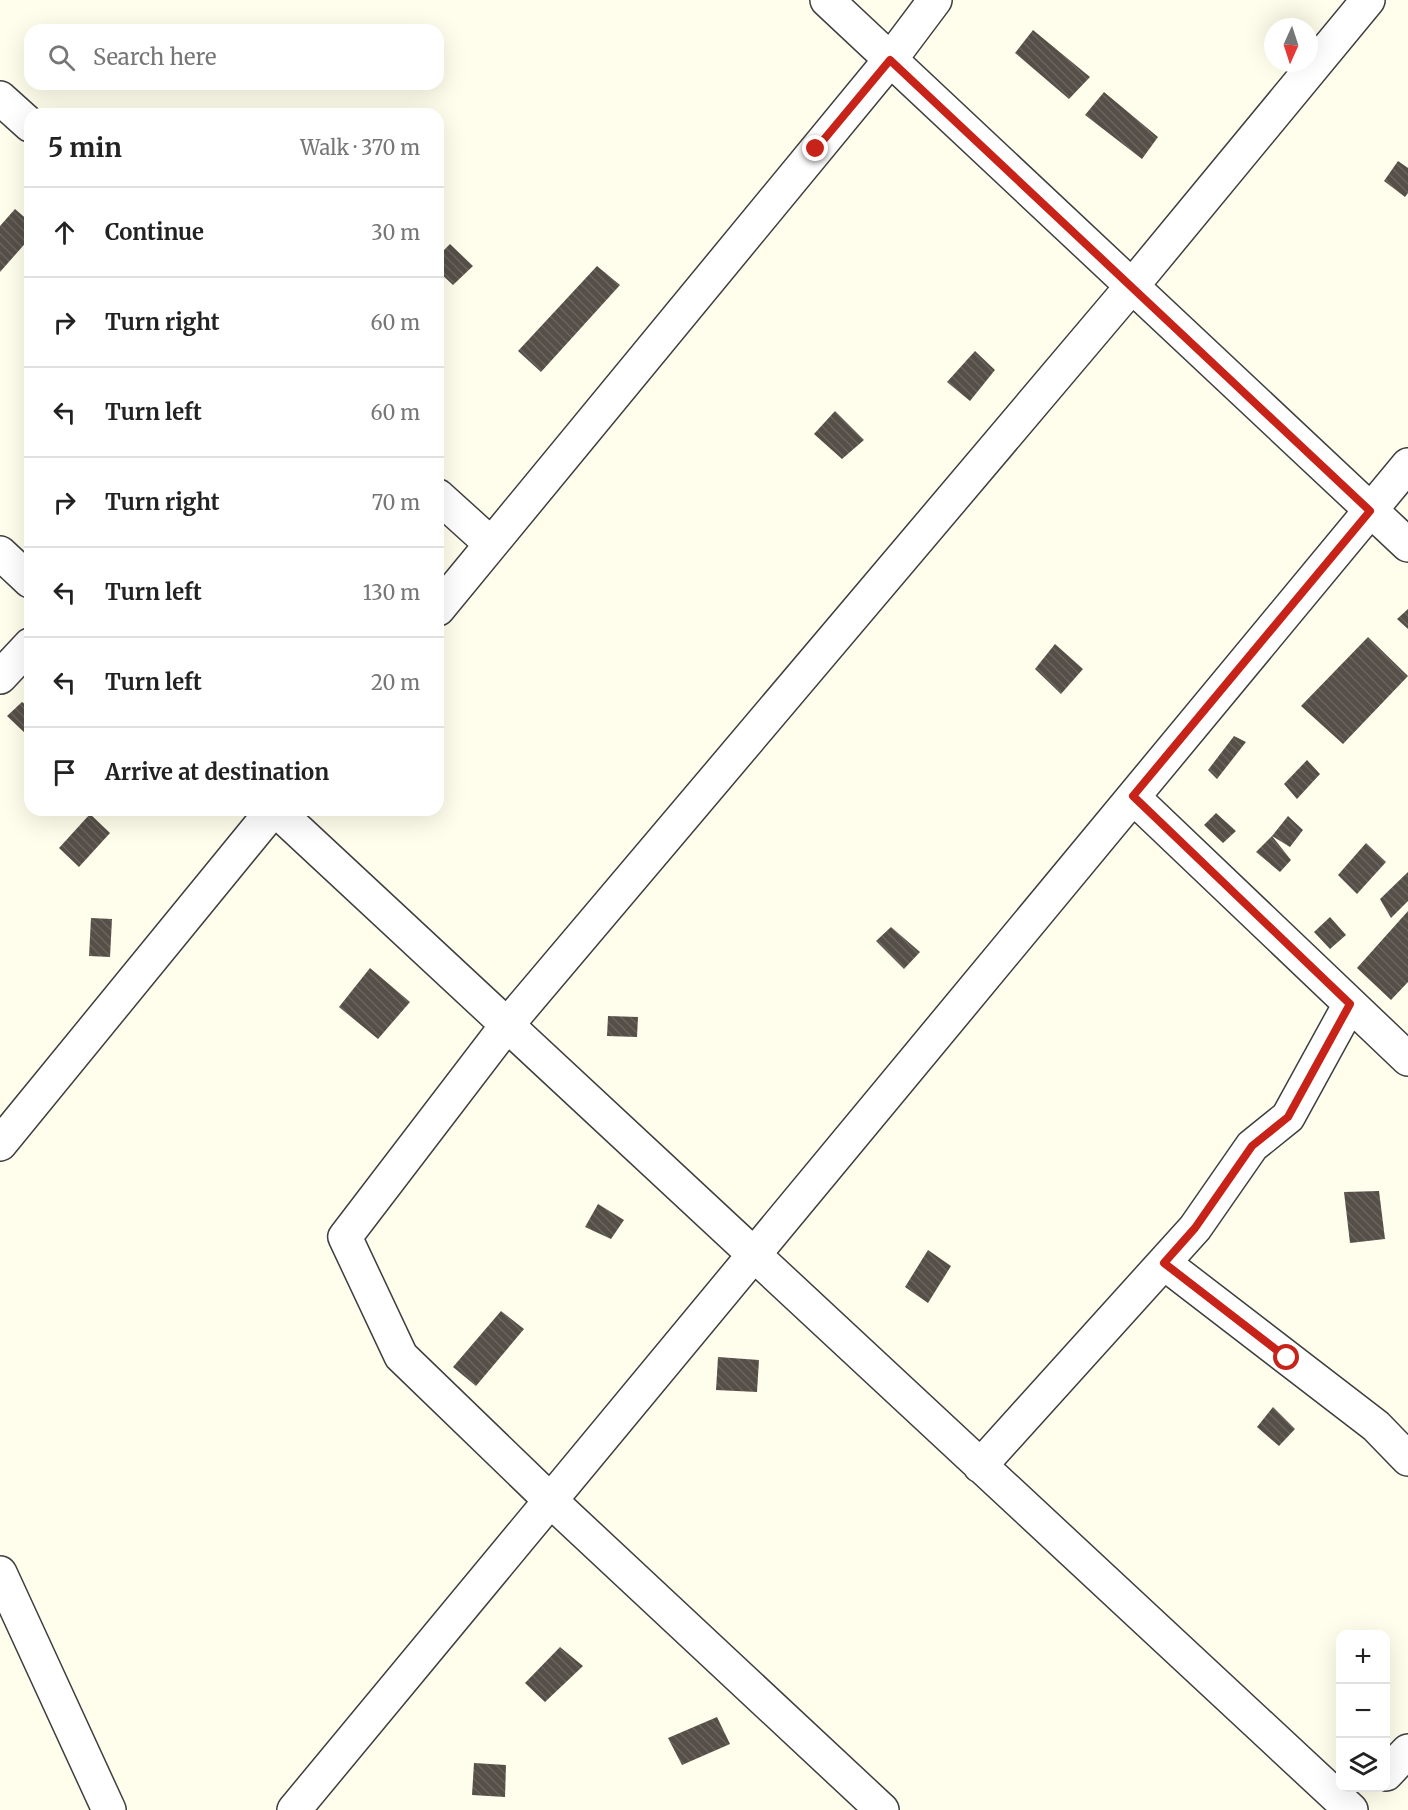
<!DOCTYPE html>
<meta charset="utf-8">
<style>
body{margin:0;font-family:Merriweather,serif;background:#f6f6f6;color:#222}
.controls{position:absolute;right:18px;bottom:18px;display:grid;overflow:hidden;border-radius:12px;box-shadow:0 6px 24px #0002}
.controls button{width:54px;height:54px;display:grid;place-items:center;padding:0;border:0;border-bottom:2px solid #e0e0e0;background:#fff;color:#222;font:30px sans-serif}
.compass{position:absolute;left:1264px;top:18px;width:54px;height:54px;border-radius:50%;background:#fff;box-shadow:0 6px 24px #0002;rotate:183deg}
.stop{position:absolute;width:18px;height:18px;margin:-14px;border:4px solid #c72319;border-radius:50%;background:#fff}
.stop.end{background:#c72319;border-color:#fff;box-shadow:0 2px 6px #0008}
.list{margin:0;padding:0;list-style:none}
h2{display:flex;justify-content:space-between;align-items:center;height:78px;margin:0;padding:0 24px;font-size:26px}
h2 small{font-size:20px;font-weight:400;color:#767676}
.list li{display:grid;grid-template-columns:39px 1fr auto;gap:18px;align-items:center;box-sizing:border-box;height:90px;padding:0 24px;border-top:2px solid #e0e0e0}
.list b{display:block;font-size:22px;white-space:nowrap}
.list em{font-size:20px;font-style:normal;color:#767676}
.icon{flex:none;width:33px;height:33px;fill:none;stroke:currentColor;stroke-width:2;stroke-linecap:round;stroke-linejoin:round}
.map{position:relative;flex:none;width:1408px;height:1810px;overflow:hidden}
.search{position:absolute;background:#fff;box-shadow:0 6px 24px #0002;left:24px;top:24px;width:420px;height:66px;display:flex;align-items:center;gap:15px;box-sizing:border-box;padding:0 21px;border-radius:18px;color:#767676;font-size:22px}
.panel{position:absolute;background:#fff;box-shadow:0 6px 24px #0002;left:24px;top:108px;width:420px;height:708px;border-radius:18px}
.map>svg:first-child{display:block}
.building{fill:url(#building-back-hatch)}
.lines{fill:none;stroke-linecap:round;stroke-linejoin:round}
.minor-casing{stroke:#3f3f3f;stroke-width:36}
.minor{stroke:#fff;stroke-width:33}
.route{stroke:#c72319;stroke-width:8}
</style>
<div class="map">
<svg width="1408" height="1810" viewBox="0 0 1408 1810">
<defs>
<pattern id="building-back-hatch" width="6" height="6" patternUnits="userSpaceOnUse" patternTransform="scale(1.5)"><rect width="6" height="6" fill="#564f48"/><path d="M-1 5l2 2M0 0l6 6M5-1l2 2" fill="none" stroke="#69645e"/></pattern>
</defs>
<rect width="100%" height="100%" fill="#fffdeb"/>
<path class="building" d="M1033,30L1090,77L1069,99L1015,53Z
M1104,92L1158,137L1142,159L1085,115Z
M1398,161L1408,168V193L1405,197L1384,181Z
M15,209L30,222V238L0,272V226Z
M450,244L473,266L453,285L438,271V256Z
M597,266L620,285L541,372L518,351Z
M975,351L995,370L970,401L947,382Z
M835,411L864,440L842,459L814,434Z
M1408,609V629L1397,619Z
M1368,637L1408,676L1343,744L1301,706Z
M1055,644L1083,669L1061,694L1035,669Z
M22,702L30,708V731L27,735L7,716Z
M1234,736L1246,742L1217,779L1208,770Z
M1307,760L1320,774L1297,799L1284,784Z
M1216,813L1236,831L1223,843L1204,825Z
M90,814L110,833L79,867L59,848Z
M1288,816L1303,830L1290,847L1272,836Z
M1272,836L1291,860L1280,872L1256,852Z
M1366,843L1386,862L1357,894L1338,875Z
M1408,872V901L1391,918L1380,899Z
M1408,911V982L1391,1000L1357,968Z
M1330,917L1346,935L1330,949L1314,932Z
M91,918L112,919L110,957L89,956Z
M891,927L920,952L904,969L876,941Z
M370,968L410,1002L378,1039L339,1007Z
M608,1016L638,1017L637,1037L607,1036Z
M1379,1191L1385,1239L1350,1243L1344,1192Z
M598,1204L624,1220L611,1239L585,1227Z
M928,1250L951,1266L928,1303L905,1287Z
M501,1311L524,1329L476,1386L453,1367Z
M718,1357L759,1360L757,1392L716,1390Z
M1273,1407L1295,1429L1279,1446L1257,1427Z
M560,1647L583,1666L545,1702L525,1683Z
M717,1717L730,1744L682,1765L668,1738Z
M474,1763L506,1765L505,1797L472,1795Z"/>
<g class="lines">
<defs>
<path id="minor" d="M827,0L1408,545
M0,98L30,125
M438,496L491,544
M0,553L30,581
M438,609L890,60L935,0
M0,677L30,645
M1133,797L1408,1059
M276,810L1351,1810
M0,1144L273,810
M1164,1263L1376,1426L1408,1459
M980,1466L1195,1228L1252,1146L1288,1117L1350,1004
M0,1573L109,1810
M1386,1774L1408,1751
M294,1810L1408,465
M882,1810L550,1500L401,1356L345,1237L507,1025L1132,286L1368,0"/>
</defs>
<use href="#minor" class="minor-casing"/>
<use href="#minor" class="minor"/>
</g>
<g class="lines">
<path class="route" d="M816,149L890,60L1370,511L1133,796L1350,1004L1288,1117L1252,1146L1195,1228L1164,1263L1287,1358"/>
</g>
</svg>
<div class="controls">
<button>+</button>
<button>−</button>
<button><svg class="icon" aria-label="layers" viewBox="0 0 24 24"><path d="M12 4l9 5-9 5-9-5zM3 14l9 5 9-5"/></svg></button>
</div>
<svg class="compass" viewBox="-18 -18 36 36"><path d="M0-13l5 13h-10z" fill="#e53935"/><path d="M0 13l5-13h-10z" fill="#767676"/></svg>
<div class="stop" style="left:1287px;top:1358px"></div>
<div class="stop end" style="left:816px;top:149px"></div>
<div class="search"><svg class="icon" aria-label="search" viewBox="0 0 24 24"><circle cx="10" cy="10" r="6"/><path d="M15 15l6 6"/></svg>Search here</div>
<section class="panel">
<h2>5 min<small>Walk · 370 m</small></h2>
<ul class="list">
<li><svg class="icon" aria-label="ahead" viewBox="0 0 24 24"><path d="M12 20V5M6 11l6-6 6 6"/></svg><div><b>Continue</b></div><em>30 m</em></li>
<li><svg class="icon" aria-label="right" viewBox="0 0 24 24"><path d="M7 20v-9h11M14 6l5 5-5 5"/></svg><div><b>Turn right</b></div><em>60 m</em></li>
<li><svg class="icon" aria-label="left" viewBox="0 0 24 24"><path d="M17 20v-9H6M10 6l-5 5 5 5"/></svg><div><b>Turn left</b></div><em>60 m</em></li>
<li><svg class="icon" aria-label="right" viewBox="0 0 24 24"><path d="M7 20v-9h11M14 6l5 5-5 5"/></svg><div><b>Turn right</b></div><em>70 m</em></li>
<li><svg class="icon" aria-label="left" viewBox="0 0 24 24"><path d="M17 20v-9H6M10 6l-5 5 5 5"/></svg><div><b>Turn left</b></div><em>130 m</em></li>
<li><svg class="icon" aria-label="left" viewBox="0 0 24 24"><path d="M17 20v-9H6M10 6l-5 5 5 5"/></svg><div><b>Turn left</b></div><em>20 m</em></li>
<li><svg class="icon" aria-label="arrive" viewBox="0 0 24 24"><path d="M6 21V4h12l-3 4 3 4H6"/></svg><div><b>Arrive at destination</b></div></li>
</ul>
</section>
</div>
